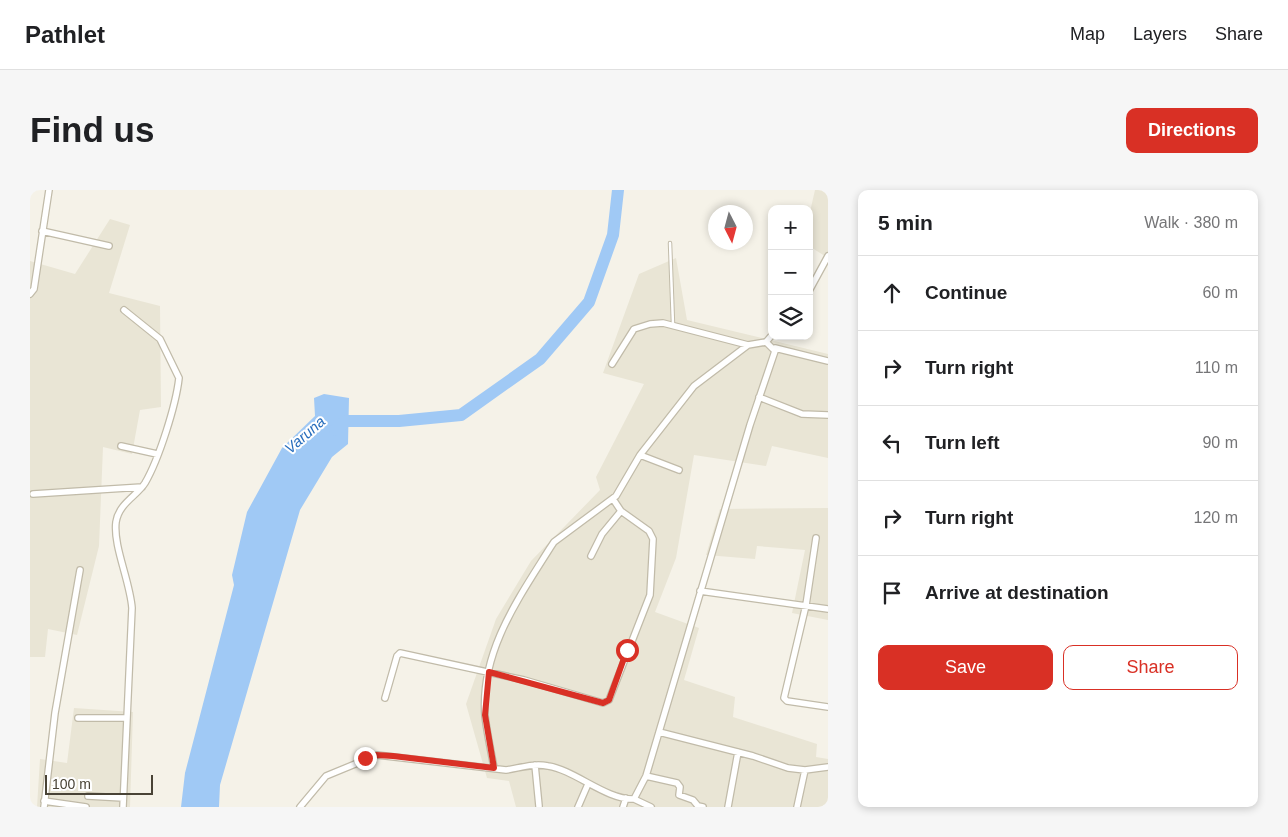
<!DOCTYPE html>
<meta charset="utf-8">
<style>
body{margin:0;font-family:Helvetica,sans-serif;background:#f6f6f6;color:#202124}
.controls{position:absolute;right:15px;top:15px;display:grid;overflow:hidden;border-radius:10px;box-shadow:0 2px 8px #0003}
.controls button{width:45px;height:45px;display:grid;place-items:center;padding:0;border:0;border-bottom:1px solid #e0e0e0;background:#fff;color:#202124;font:25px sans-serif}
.compass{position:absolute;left:678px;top:15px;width:45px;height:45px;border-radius:50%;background:#fff;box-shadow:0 2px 8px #0003;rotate:174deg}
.scale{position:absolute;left:15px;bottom:12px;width:108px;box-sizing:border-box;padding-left:5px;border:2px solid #494336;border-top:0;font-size:14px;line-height:18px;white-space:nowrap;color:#494336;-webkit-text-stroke:4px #fff;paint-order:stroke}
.stop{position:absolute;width:15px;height:15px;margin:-11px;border:4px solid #d93025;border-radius:50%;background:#fff}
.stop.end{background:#d93025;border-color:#fff;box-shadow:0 1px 5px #0008}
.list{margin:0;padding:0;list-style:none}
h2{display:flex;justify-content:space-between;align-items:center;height:65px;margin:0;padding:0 20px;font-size:21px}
h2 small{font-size:16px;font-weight:400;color:#757577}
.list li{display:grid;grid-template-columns:32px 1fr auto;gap:15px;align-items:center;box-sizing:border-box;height:75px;padding:0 20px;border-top:1px solid #e0e0e0}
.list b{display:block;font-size:19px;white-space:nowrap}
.list em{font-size:16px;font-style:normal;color:#757577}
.actions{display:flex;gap:10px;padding:15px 20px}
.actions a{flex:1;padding:11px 0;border:1px solid #d93025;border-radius:10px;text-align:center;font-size:18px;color:#d93025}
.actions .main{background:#d93025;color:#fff}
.icon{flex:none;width:28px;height:28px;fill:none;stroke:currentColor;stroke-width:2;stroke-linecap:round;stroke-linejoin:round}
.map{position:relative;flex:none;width:798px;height:617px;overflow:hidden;border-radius:10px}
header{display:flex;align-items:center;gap:30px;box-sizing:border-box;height:70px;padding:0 25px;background:#fff;border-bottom:1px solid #e0e0e0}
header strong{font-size:24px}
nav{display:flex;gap:28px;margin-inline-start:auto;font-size:18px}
.intro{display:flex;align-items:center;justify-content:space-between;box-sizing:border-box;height:120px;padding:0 30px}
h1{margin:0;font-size:35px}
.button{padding:12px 22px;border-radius:10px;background:#d93025;color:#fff;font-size:18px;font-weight:700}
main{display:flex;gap:30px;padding:0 30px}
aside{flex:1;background:#fff;border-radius:10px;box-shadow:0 2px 8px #0003}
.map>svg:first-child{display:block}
.residential{fill:#e9e5d5}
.water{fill:#a0c9f5}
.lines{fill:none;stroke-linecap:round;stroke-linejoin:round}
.river{stroke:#a0c9f5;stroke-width:12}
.service-casing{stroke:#c1bba9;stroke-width:4.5}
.minor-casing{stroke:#c1bba9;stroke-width:8}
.service{stroke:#fff;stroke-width:2.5}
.minor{stroke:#fff;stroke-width:5.5}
.route{stroke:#d93025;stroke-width:6}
.labels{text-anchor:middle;stroke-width:4;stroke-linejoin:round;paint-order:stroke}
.water-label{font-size:15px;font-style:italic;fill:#276dbc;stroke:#fff}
</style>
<header>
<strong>Pathlet</strong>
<nav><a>Map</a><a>Layers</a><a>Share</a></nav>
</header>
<div class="intro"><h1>Find us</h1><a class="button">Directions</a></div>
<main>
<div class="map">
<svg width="798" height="617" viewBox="0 0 798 617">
<rect width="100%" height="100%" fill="#f5f2e8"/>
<path class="residential" d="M785,0H798V68L779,56V26Z
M80,29L100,35L79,103L130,116L131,217L110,220L102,264L73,257L69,356L47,445L18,439L15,467H0V71L45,84Z
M646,68L657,130L798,164V268L742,256L736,276L664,265L646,368L625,422L669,438L654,490L705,507L703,527L787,554L786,567L798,569V617H486L479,591L457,588L436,514L466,429L501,371L570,300L566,287L614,194L573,183L609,84Z
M798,318V430L762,423L775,360L727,356L725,369L676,365L690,319Z
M44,518L103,522L100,617H7L10,569L37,573Z"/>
<path class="water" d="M294,204L319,208L318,254L302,267L270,320L190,595L189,617H151L155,583L204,395L202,385L217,322L252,258L285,226L284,208Z"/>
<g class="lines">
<path class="river" d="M305,240L316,231H369L431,225L510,169L559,112L583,45L588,0"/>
<defs>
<path id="service" d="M640,53L643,134"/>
<path id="minor" d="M12,41L79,56
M779,101L798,66
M0,104L4,99L19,0
M745,158L798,171
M582,174L604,139L620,134L633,133L718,155
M729,207L772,224L798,225
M91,256L127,264
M610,265L649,280
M3,304L112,297
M786,348L776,415L754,508L757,511L798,517
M561,366L572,344L591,321
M670,401L798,419
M355,508L367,466L370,463L494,490L573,513L579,510L620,405L623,349L619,341L591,321L583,309
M48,528H96
M629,542L723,566L758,578L775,580L798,577
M505,575L509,616
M464,578C461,561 457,543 455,526C450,462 488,409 520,358L524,352L586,306L610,265L664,196L718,155L736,152
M616,586L647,593L650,597L649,605L663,610L668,616L673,617
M58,606L93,608
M604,609L621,617
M14,611L56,617
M14,617L25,523L50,380
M93,617L102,418C100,391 83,356 86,332C89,313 107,306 115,293C129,269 146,215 149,188L130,149L94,120
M270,617L296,586L347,565L476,580C490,578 503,573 518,576C545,580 576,610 604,609L616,586L720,235L745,161L736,152L742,145
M548,617L558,594
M593,617L596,608
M698,617L708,562
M767,617L775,580"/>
</defs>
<use href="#service" class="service-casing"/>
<use href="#minor" class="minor-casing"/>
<use href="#service" class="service"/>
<use href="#minor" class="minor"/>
</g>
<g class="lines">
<path class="route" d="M335,568L346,565L363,566L464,578L455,525L459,482L573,513L579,510L597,460"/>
</g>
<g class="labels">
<g class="water-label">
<text transform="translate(275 245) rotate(-41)" y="5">Varuna</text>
</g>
</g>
</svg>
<div class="controls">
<button>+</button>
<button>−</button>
<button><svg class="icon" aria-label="layers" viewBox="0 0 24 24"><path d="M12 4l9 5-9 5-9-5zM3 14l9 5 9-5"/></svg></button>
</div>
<svg class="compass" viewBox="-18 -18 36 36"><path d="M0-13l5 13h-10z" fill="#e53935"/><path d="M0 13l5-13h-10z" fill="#757577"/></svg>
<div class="scale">100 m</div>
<div class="stop" style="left:597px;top:460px"></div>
<div class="stop end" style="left:335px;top:568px"></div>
</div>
<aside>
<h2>5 min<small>Walk · 380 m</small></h2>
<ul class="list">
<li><svg class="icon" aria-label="ahead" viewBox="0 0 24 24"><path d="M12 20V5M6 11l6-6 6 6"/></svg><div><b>Continue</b></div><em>60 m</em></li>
<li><svg class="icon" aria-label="right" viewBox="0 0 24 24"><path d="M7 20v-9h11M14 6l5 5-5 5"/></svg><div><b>Turn right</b></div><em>110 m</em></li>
<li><svg class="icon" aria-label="left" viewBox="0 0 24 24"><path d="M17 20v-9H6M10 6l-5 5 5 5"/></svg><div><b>Turn left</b></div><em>90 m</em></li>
<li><svg class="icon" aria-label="right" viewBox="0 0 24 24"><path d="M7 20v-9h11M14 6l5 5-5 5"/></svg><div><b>Turn right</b></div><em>120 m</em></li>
<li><svg class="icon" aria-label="arrive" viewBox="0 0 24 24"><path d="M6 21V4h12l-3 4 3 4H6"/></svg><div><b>Arrive at destination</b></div></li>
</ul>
<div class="actions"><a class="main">Save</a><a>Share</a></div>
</aside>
</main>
